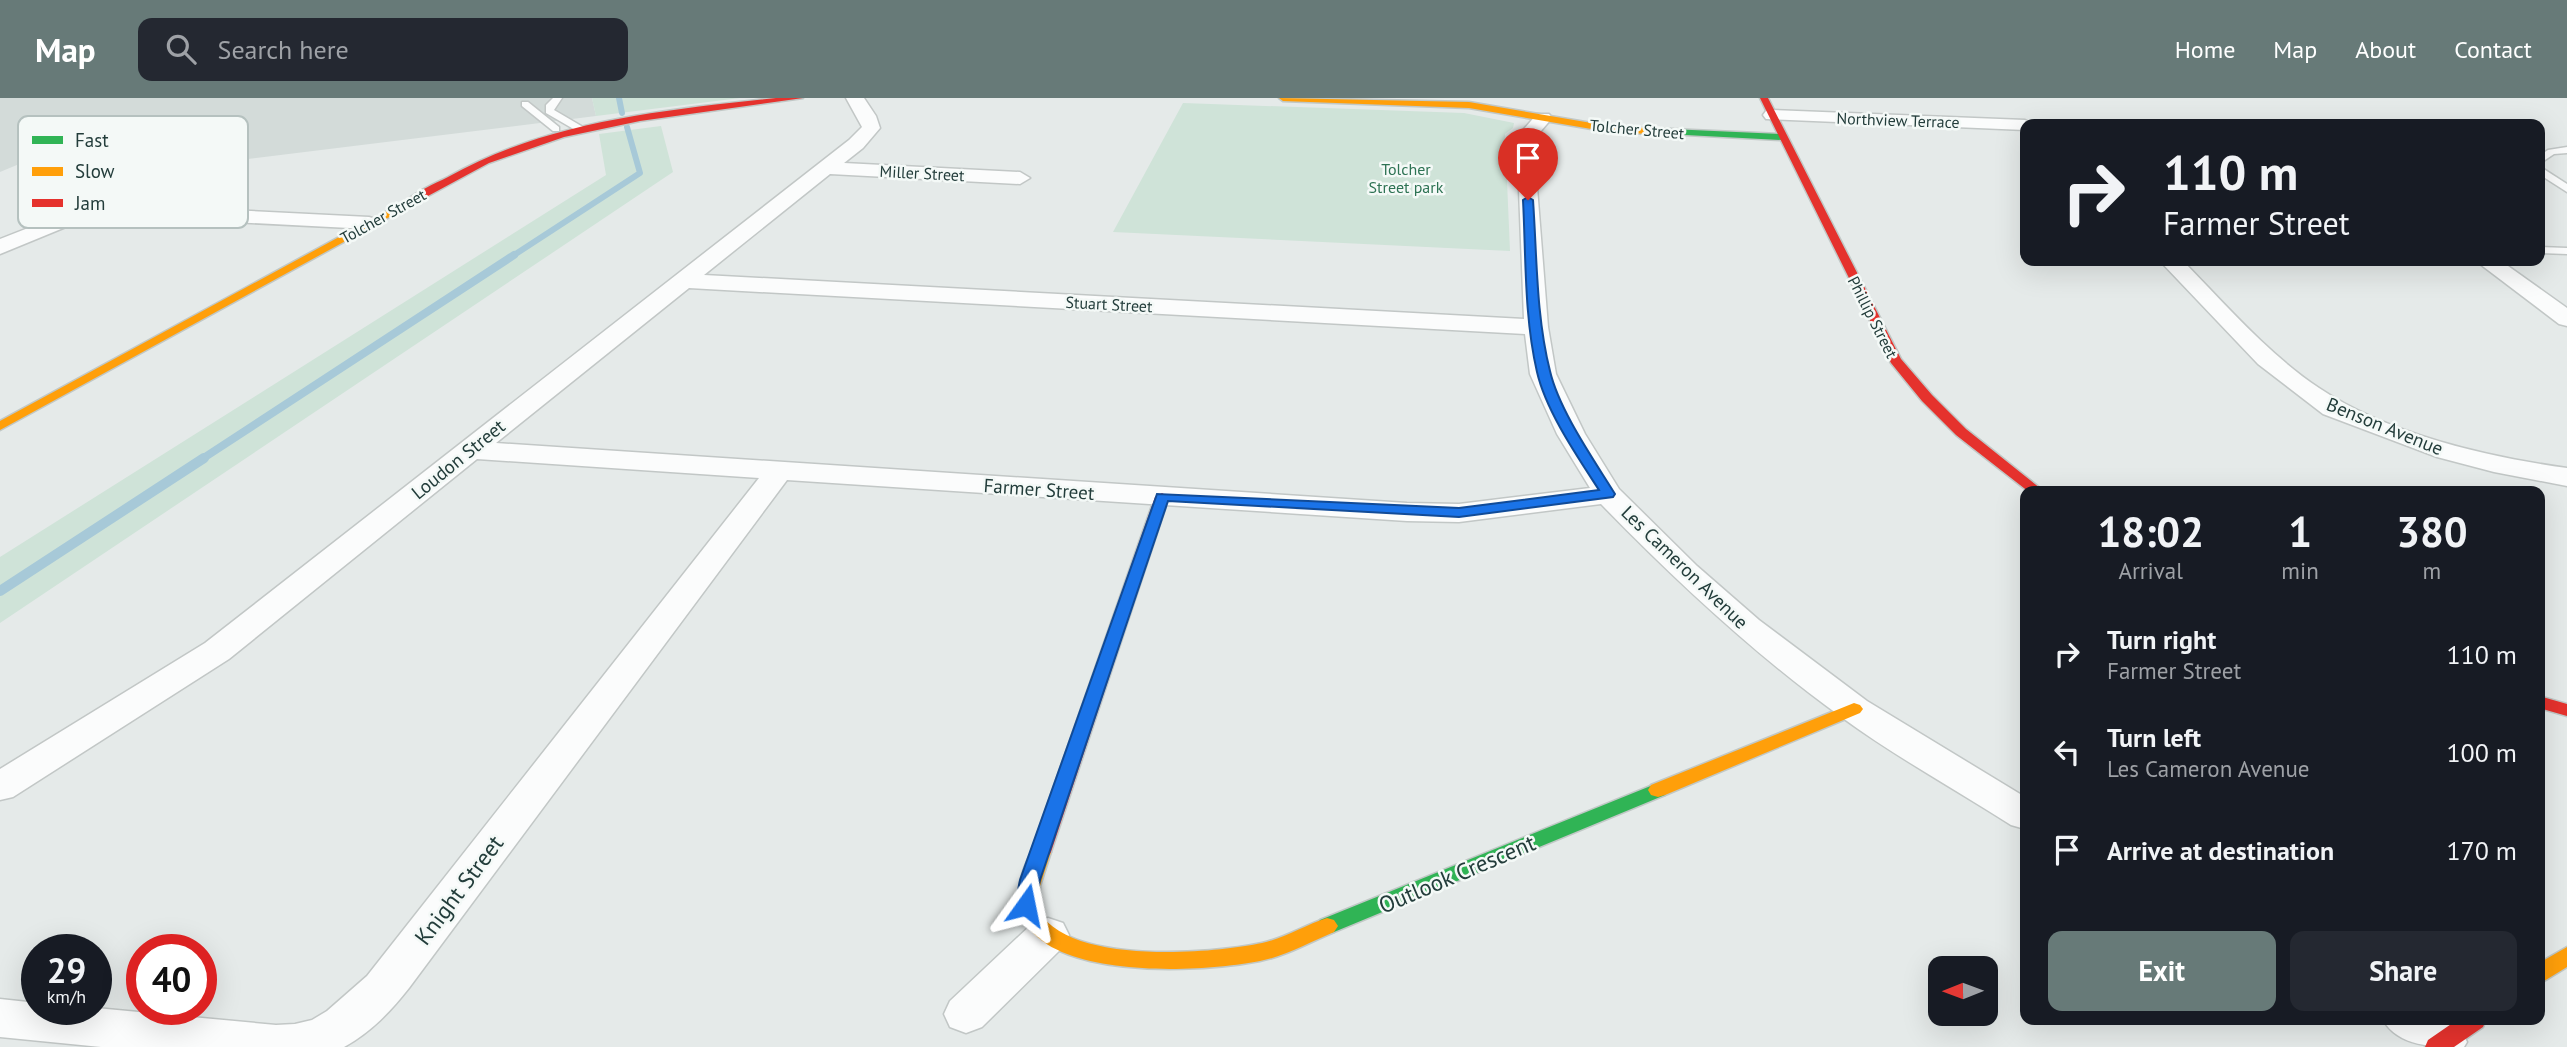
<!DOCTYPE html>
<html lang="en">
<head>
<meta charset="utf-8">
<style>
  body { margin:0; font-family:"PT Sans",sans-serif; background:#242831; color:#f1f3f6; height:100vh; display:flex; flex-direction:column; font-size:26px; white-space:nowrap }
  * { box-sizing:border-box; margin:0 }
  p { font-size:23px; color:#9ea1a6 }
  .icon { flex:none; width:38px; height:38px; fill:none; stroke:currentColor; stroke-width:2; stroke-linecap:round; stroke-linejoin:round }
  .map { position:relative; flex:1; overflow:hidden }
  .drawer { position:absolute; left:2020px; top:388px; width:525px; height:539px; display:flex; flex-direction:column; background:#171b24; border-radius:14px; box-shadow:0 7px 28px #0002 }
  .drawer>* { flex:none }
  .guide { position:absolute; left:2020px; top:21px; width:525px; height:147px; border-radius:14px; box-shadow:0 7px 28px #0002; background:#171b24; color:#f1f3f6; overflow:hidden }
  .needle { width:46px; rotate:269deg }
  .tools { position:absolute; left:1928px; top:858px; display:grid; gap:14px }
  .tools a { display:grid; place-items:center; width:70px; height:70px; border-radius:14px; background:#171b24; box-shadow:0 7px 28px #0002; font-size:35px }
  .speed { position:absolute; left:21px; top:836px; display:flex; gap:14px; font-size:35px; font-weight:700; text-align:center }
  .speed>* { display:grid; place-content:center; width:91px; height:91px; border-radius:50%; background:#171b24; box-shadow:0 7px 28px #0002; line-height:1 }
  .speed small { font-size:18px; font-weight:400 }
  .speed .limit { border:10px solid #d22; background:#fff; color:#111 }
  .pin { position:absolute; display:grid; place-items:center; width:60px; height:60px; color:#fff; margin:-72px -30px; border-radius:50% 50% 50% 0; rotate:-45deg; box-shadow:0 0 7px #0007 }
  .pin .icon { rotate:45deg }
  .me { position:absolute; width:77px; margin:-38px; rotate:12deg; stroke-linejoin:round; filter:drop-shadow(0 0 5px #0008) }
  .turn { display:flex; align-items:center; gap:24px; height:147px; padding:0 28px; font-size:32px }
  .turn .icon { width:91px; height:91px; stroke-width:2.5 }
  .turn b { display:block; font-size:49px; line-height:60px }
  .eta { display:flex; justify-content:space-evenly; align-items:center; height:119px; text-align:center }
  .eta b { font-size:42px; font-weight:800; line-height:49px }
  .button { display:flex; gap:14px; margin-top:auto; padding:14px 28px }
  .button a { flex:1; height:80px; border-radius:14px; background:#677a78; color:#fff; font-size:28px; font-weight:800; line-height:80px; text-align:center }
  .button a+a { background:#242831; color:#f1f3f6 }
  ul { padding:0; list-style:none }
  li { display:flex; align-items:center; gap:21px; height:98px; padding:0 28px }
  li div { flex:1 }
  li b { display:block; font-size:26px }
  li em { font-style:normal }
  header { display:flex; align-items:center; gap:42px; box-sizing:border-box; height:98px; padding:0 35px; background:#677a78; color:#fff }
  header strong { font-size:33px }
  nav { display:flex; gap:38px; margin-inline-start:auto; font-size:24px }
  .search { width:490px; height:63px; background:#242831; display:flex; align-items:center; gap:18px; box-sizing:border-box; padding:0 24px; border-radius:14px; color:#9ea1a6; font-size:26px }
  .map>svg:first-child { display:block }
</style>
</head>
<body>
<header>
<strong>Map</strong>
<div class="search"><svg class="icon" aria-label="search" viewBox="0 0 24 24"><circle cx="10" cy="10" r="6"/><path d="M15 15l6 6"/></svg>Search here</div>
<nav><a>Home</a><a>Map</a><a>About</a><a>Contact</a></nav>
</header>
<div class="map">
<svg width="2567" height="949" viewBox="0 0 2567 949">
  <rect width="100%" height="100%" fill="#e5eae9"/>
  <path fill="#d3dbd9" d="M0,0H592L596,18L160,72L24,64L0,74Z"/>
  <path fill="#cfe3d8" d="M592,0H740L596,18Z
    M1183,5L1464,15L1514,25L1513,30L1505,36L1510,153L1113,134Z
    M661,28L673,74L0,525V459L606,77L599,36Z"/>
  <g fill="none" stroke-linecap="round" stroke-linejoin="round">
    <path stroke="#a7c9d8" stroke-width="6" d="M619,0L622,15
      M511,159L640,75L627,29"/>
    <path stroke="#a7c9d8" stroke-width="8" d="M202,361L514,157"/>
    <path stroke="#a7c9d8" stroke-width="10" d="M0,493L204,360"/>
    <defs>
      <path id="lane" d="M553,0H562L554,12L583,29V33H577L546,15V7Z
        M522,4H528L559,29V33H553L522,8Z
        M2567,49V55L2554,56L2539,66V58L2548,52Z
        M2539,68L2567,86V94L2539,76Z
        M2539,149L2567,150V156L2539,155Z"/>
      <path id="street" d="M846,0H864L876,18L880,30L863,50L844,65L1020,74L1030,80L1020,86L830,76L704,177L1524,221L1517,39L1537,16H1549L1552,20L1535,40L1534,51L1548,229L1556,276L1585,336L1619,391L1697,468L1759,522L1867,603L2025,699V731L2011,727C1955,691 1894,658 1840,618C1753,555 1676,483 1601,406L1459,424L1407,423L787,382L409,890C390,914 371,934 344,949H101L0,939V901L37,905V912L96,910L276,927L295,926L312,922L327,913L367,878L759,380L477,361L229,561L13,699L0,702V671L205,545L849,42L862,29ZM689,190L1525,236L1530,276L1557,336L1590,390L1459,406L1407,405L496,345Z
        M1772,12L2025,22L2033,26H2025V32L1766,21L1763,17L1766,13Z
        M92,105L369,119L376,121L379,125L376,129L369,131L95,117L0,156V141Z
        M2160,163H2183C2226,207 2268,256 2319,290C2387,336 2488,359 2567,370V388L2494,374L2437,359L2323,316L2258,266Z
        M2476,163H2501L2567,210V228L2559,226Z
        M1048,820L1063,825L1069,837L1063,849L982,929L966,935L950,929L944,916L950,903L1033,825Z
        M2383,922H2446L2460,930L2467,944L2464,949C2433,949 2399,949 2383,922Z"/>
      <path id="fast" d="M1670,31L1782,36L1787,39L1782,42L1667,36L1665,34Z
        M1658,685L1665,687L1668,692L1665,697L1334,834L1327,836L1320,834L1316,828L1320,822Z"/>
      <path id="slow" d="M1279,0L1469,4L1609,28L1670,31L1675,34L1670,37L1609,34L1469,10L1283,3Z
        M411,100L416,103L415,105L0,332V323Z
        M1854,605L1860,607L1863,611L1860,615L1665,697L1658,699L1651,697L1648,692L1651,687Z
        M1041,747L1048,749L1051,754L1040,788L1039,813C1069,867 1210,856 1262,845C1285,840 1305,827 1327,820L1334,822L1338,828L1334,834C1310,844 1286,858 1260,863C1184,878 958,886 1034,749Z
        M2567,849V869L2539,886V865Z"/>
      <path id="jam" d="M776,0H803L640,23L564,39L489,65L415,105L406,103C417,93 434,86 448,79C547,23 665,12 776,0Z
        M1760,0H1768L1901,261L1932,297L1966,331L2045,394H2029L1956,337L1922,303L1891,265Z
        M1162,395L1169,399L1051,754L1048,759L1041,761L1034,759L1031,754L1155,399Z
        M2539,598L2567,606V618L2539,610Z
        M2457,922H2486L2483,929L2454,949H2425L2428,942Z"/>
    </defs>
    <use href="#lane" stroke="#c2c7c6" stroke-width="3"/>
    <use href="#street" stroke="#c2c7c6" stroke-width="3"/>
    <use href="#fast" stroke="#c1c8c6" stroke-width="3"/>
    <use href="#slow" stroke="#c1c8c6" stroke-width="3"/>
    <use href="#jam" stroke="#c1c8c6" stroke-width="3"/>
    <use href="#lane" fill="#fbfcfc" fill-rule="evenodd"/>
    <use href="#street" fill="#fbfcfc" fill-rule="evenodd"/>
    <use href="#fast" fill="#30b455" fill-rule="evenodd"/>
    <use href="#slow" fill="#ff9f0a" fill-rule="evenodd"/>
    <use href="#jam" fill="#e5322d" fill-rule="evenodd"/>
  </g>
  <path fill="#1a73e8" stroke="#114b97" stroke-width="2" d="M1528,99L1533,102C1537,158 1536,218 1550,273C1559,312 1594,362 1615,396L1613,399L1459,419L1168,403L1040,782L1033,813L1026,815L1018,813L1015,807L1020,782L1157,396L1459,410L1599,392C1577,358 1546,313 1537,274C1524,218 1526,158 1523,102Z"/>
  <g text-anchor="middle" stroke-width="5" stroke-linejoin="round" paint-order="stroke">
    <g font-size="16" fill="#233d3b" stroke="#f4f9f7">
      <text transform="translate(1898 22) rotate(2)" y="6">Northview Terrace</text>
      <text transform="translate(1637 31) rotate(5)" y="6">Tolcher Street</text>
      <text transform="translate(922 75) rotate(3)" y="6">Miller Street</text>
      <text transform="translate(383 118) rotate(-29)" y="6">Tolcher Street</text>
      <text transform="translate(1109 206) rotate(3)" y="6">Stuart Street</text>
      <text transform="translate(1873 219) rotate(63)" y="6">Phillip Street</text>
    </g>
    <g font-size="16" fill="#2e7354" stroke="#f4f9f7">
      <text x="1406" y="77">Tolcher<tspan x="1406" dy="18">Street park</tspan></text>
    </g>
    <g font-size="19" fill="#233d3b" stroke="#f4f9f7">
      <text transform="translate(2385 328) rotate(22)" y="7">Benson Avenue</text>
      <text transform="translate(458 361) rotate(-39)" y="7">Loudon Street</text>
      <text transform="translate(1039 391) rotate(4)" y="7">Farmer Street</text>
      <text transform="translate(1685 469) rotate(44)" y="7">Les Cameron Avenue</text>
    </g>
    <g font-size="23" fill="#233d3b" stroke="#f4f9f7">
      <text transform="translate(1457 776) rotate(-23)" y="8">Outlook Crescent</text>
      <text transform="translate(459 792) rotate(-53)" y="8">Knight Street</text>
    </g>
  </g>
  <rect x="18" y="18" width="230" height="112" rx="10" fill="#f4f9f7" stroke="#b5c1bf" stroke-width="2"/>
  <rect x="32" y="38" width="31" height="8" fill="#30b455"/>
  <rect x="32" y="69" width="31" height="9" fill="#ff9f0a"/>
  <rect x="32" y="101" width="31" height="8" fill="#e5322d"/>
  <g font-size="19" fill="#233d3b">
    <text x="75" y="49">Fast</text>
    <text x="75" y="80">Slow</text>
    <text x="75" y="112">Jam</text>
  </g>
</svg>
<div class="tools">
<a><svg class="needle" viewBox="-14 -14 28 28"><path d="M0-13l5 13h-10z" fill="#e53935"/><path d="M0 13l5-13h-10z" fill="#9ea1a6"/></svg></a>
</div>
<div class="speed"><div>29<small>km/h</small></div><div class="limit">40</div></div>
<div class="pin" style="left:1528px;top:102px;background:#d93025"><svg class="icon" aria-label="arrive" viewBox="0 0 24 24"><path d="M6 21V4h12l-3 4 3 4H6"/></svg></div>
<svg class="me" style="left:1026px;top:807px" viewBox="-20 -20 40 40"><path d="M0-17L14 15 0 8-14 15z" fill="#1a73e8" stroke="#fff" stroke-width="4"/></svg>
<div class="guide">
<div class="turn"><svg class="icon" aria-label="right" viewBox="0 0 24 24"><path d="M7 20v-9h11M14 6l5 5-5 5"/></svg><div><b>110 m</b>Farmer Street</div></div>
</div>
<section class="drawer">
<div class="eta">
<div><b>18:02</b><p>Arrival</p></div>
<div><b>1</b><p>min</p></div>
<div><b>380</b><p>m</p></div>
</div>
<ul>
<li><svg class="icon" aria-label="right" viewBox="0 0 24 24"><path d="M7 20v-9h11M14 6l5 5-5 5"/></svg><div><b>Turn right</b><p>Farmer Street</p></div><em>110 m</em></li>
<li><svg class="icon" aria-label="left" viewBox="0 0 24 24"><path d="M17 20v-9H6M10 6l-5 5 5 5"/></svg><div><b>Turn left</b><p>Les Cameron Avenue</p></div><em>100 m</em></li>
<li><svg class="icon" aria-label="arrive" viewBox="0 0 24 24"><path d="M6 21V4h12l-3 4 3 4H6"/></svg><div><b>Arrive at destination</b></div><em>170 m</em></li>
</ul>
<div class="button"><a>Exit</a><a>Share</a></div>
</section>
</div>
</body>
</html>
